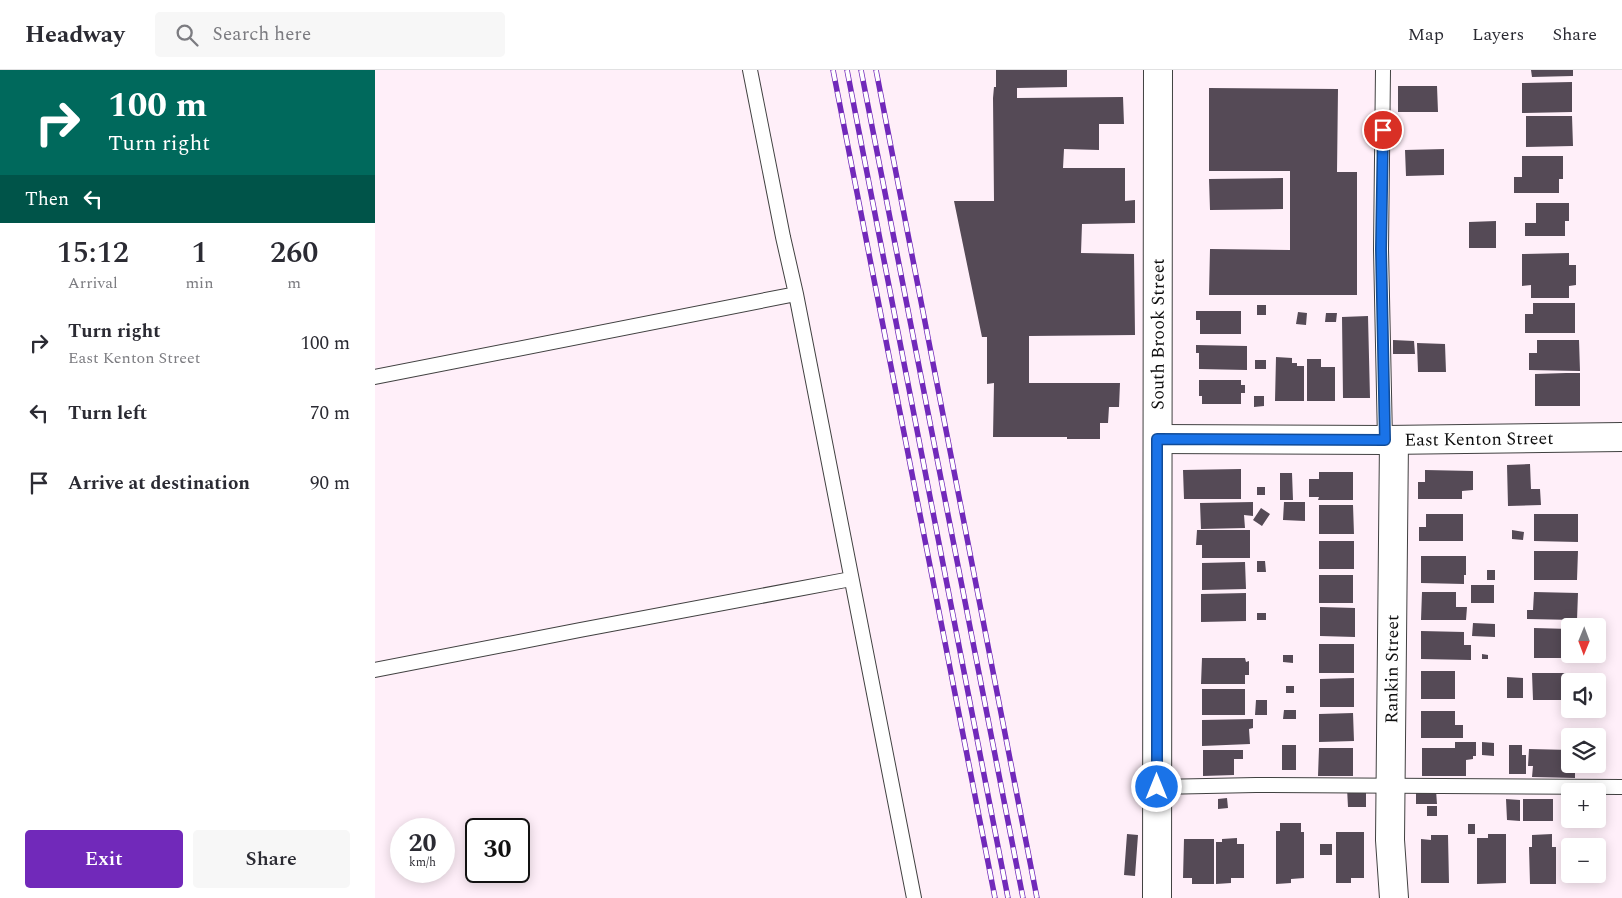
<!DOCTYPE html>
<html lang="en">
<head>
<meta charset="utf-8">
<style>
  body { margin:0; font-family:Spectral,serif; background:#f7f7f7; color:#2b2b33; height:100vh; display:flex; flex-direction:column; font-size:19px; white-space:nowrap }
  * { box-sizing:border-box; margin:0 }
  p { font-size:16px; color:#7c7c81 }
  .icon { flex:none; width:28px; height:28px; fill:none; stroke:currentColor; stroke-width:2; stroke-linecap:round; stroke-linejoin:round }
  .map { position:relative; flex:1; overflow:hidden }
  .drawer { display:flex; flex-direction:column; background:#fff; width:375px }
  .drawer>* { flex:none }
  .top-card { background:#00695c; color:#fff; overflow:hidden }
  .needle { width:32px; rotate:181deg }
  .controls { position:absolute; left:1186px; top:548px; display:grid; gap:10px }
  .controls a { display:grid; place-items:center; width:45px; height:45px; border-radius:5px; background:#fff; box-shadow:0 2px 12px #0003; font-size:25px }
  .speed { position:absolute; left:15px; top:748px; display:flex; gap:10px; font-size:25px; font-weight:700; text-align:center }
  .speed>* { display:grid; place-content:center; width:65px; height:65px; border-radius:50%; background:#fff; box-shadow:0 2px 12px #0003; line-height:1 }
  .speed small { font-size:12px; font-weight:400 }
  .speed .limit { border:2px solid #111; border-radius:8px; background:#fff; color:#111 }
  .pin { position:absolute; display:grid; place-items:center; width:42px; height:42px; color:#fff; margin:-21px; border:2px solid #fff; border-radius:50%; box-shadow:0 1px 5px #0007 }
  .me { position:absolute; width:55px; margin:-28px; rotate:0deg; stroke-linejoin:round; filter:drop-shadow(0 0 4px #0008) }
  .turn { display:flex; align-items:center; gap:18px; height:105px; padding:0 25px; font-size:22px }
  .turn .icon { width:65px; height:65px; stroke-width:2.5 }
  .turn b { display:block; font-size:35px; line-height:42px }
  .then { display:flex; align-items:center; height:48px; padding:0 25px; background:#0003; gap:10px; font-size:19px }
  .eta { display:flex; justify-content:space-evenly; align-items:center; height:85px; text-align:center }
  .eta b { font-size:30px; font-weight:600; line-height:35px }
  .button { display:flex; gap:10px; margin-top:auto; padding:10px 25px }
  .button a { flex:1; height:58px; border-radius:5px; background:#7129ba; color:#fff; font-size:20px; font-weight:600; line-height:58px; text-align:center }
  .button a+a { background:#f7f7f7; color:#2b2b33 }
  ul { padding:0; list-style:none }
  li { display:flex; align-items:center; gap:15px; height:70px; padding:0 25px }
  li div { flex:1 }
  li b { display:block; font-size:19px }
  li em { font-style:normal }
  header { display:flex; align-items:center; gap:30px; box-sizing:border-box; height:70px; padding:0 25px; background:#fff; border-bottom:1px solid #e1e1e2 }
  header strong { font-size:24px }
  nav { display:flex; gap:28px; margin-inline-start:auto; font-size:18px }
  .search { width:350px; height:45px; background:#f7f7f7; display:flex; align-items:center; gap:12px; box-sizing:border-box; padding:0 18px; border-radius:5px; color:#7c7c81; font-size:19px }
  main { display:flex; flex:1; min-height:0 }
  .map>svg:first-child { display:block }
</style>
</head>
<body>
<header>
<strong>Headway</strong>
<div class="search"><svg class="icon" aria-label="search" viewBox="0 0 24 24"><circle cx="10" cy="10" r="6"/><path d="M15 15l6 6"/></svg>Search here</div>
<nav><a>Map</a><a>Layers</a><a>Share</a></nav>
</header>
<main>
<section class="drawer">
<div class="top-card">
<div class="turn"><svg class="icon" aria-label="right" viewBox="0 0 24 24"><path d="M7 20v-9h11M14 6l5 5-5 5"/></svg><div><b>100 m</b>Turn right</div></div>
<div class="then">Then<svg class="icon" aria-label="left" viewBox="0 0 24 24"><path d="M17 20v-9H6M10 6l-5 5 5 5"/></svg></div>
</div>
<div class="eta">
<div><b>15:12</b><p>Arrival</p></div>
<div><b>1</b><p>min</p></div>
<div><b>260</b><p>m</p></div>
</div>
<ul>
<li><svg class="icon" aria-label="right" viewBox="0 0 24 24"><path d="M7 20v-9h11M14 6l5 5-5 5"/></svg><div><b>Turn right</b><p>East Kenton Street</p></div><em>100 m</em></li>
<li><svg class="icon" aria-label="left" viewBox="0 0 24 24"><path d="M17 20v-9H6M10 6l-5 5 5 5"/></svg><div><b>Turn left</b></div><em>70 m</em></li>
<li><svg class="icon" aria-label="arrive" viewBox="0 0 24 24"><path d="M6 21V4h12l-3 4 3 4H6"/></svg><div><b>Arrive at destination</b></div><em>90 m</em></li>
</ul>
<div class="button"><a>Exit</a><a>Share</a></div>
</section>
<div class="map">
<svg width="1247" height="828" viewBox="0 0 1247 828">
  <rect width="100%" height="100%" fill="#ffeff9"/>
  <path fill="#554a56" d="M621,0H692V17L642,18V28L748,27L749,54H724V80L689,79L688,98H750V131L760,130V153L707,154L706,183L759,184L760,265L654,266V313H745L744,337H734L733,353H725V369H692V367H618L619,313L612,314V267H607L579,131H619L618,28L619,17H621Z
    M1156,0H1198V6L1157,7Z
    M1197,12V42L1147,43V13Z
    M1023,16H1062L1063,42H1023Z
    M834,18L963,19L962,102H982V225H834L835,179L915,180V101H834Z
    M1151,46H1197L1198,76L1151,77Z
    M1069,79V105L1031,106L1030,80Z
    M1147,86H1188V109H1184V123H1139V107H1147Z
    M908,108V139L835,140L834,109Z
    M1161,133H1194V151H1190V166H1150V153H1161Z
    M1121,151V178H1094V152Z
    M1194,183V195H1201V215L1194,216V228H1156V215L1147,216V184Z
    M1158,233H1200V263H1150V244H1158Z
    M882,235H891V245H882Z
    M821,241H866V264H825V250H821Z
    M923,242L932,243L931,255L921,254Z
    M951,243H962L961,252H950Z
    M993,246L995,328H968L967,247Z
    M1018,270L1039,271L1040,284H1018Z
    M1162,270H1204L1205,301L1154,300V283H1162Z
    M1042,273L1070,274L1071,302H1043Z
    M821,275L872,276V300L824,299V283H821Z
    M901,287L917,288V293H922V296H929V331H900Z
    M932,289H946V297H960V331H932Z
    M880,290H891V299H880Z
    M1191,303H1205V336H1160V304Z
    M824,310H866V315H870V323H866V334H827V326H824Z
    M879,326H889V336L879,337Z
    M1155,394L1156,419H1165L1166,435L1133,436L1132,395Z
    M866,399V429H809L808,400Z
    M1050,400L1098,401V420L1087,421V429H1043V412H1050Z
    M944,402H978V430H943L944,427H934V409H944Z
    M905,403H917L918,430H905Z
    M882,417H890V425H882Z
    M878,432V446L869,445L870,458L826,459L825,433Z
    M909,432H930V451L908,450Z
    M944,435H978L979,464H944Z
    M886,438L895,444L887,456L878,450Z
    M1051,444H1088V471H1044V457H1051Z
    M1159,444H1203V472L1159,471Z
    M822,460H875V488H827V475H821Z
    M1137,460L1149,462L1148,470L1137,469Z
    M944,471H979V499H944Z
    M1159,481H1203L1202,510H1159Z
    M1046,486H1091V505H1089V514L1046,513Z
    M882,491H890L891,502H882Z
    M870,492L871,519L827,520V493Z
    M1112,500H1120V510H1112Z
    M944,505H978V533H944Z
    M1096,515H1119V533H1096Z
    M1047,522H1081V537H1092L1091,550H1046Z
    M1159,522L1203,523L1202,550L1152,549V540H1158Z
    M871,523V551L826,552V524Z
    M945,537L980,538V567L945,566Z
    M882,543H891V550H882Z
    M1098,553L1120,554V567L1097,566Z
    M1159,558L1195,559V584H1208V588H1159Z
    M1046,561L1089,562V575H1096V590L1046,589Z
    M944,574H979V603H944Z
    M1107,584L1113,585V589H1107Z
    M908,585H918V593L908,592Z
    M827,588H870L871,592L874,591V605H870V614H826Z
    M1046,601H1080V629H1046Z
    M1157,603H1200V611H1195V630H1158Z
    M1132,607L1148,608V628H1132Z
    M979,608V637H945V609Z
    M911,616H919V623H911Z
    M827,619H870V645H827Z
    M881,630H892V645H880Z
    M909,640H921V649H908Z
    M1046,641H1080V655H1088V668H1046Z
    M978,643L979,671L944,672V644Z
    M878,649V658L874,659L875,674L827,676V650Z
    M1080,672H1101V686H1098V689L1091,690V706H1047V678H1080Z
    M1107,672L1119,673V686L1107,685Z
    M907,675H921V700H907Z
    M1134,675H1147V685H1151V704H1134Z
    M944,678H978V706H943Z
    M1154,679L1195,680V694H1200V708L1157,707L1158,696H1153Z
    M828,680H868V689H859V705L828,706Z
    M972,718H991V737H973Z
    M1041,720H1061L1062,734H1041Z
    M852,728L853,738L843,739V729Z
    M1131,729L1145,730V751L1132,750Z
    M1148,729H1178V751H1148Z
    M1052,736H1062V746H1052Z
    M905,753H926V762H929V808L916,809V813L901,814V761H905Z
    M1093,754H1100V764H1093Z
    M961,762H989V808H976V813H961Z
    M752,764L763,765L760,806L749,805Z
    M1113,764H1131V813L1102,814V768H1113Z
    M1177,764V777H1181V814H1155L1154,777H1157V765Z
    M1056,765H1073L1074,813H1046V769L1056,770Z
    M862,768V774H869V808H856V813L841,814V772H847V769Z
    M809,769H839V814H817V808H808Z
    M945,774H957V785H945Z"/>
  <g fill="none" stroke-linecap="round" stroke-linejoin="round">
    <defs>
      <path id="service" d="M375,0L408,167L421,224L539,828
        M1008,0L1006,179L1010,370
        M0,307L421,224
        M0,600L205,560L476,509
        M782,717L881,715L1247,717"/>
      <g id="minor">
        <path id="s1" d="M783,369L1010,370L1247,367"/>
        <path id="s2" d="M782,828L783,0"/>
        <path id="s3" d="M1019,828L1015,770L1019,370"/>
      </g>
    </defs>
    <use href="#service" stroke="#414141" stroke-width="16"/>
    <use href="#minor" stroke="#414141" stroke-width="30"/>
    <use href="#service" stroke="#fff" stroke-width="14"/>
    <use href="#minor" stroke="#fff" stroke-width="28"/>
    <defs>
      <path id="rail" d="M458,0L620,828
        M472,0L633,828
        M486,0L648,828
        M501,0L662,828"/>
    </defs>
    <use href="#rail" stroke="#7129ba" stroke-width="5.5"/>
    <use href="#rail" stroke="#fff" stroke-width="4" stroke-dasharray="11" stroke-linecap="butt"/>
  </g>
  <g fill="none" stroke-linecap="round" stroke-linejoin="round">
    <defs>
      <path id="route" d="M782,717V369L1010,370L1006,179L1008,60"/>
    </defs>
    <use href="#route" stroke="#114b97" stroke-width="12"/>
    <use href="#route" stroke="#1a73e8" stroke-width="9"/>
  </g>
  <g text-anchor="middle" stroke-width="5" stroke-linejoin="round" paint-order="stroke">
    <g font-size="18" fill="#0e0e0e" stroke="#fff">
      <text dy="6" stroke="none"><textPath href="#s2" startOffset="564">South Brook Street</textPath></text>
      <text dy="6" stroke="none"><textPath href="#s1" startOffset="321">East Kenton Street</textPath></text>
      <text dy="6" stroke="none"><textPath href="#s3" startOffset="229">Rankin Street</textPath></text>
    </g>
  </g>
</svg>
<div class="controls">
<a><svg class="needle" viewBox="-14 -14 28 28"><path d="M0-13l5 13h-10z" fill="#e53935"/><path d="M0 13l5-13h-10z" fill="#7c7c81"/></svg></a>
<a><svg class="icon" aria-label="sound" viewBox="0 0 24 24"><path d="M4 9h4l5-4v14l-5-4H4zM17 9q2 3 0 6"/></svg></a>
<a><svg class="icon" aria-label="layers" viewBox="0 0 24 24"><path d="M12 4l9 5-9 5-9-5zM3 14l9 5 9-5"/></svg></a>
<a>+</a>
<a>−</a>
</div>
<div class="speed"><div>20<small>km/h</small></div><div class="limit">30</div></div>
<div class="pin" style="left:1008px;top:60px;background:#d93025"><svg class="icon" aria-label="arrive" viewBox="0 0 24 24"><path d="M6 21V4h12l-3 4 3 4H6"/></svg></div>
<svg class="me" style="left:782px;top:717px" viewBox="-20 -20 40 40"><circle r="17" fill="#1a73e8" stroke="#fff" stroke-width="3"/><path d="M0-11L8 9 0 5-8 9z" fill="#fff"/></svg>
</div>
</main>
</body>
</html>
